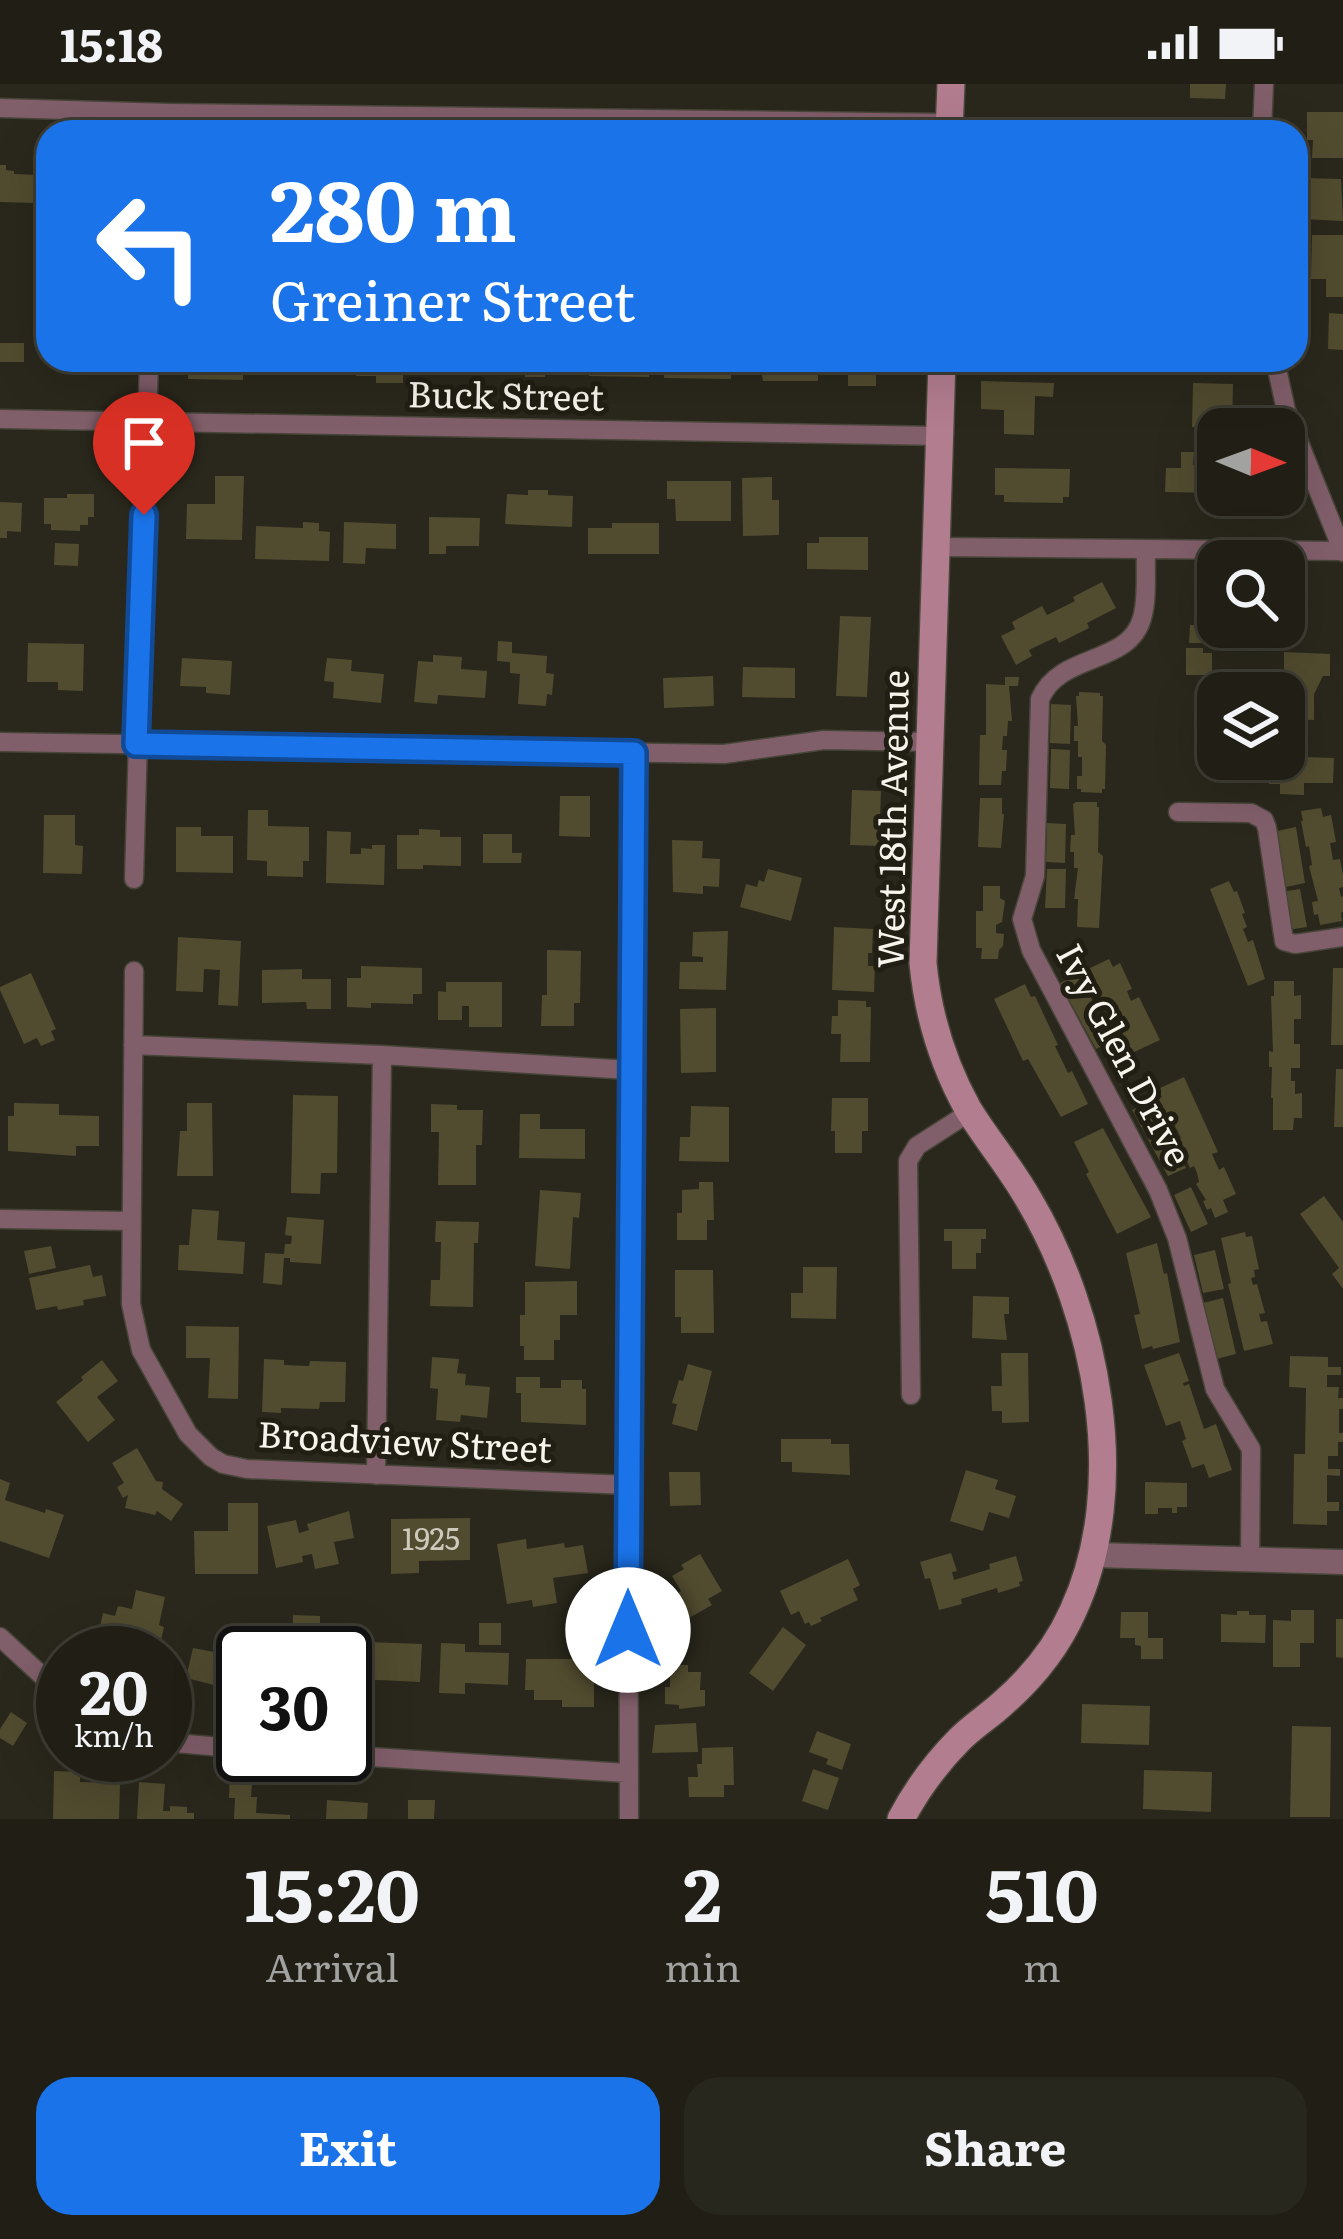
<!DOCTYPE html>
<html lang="en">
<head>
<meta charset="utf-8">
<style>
  body { margin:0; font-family:Literata,serif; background:#28271e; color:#f1f3f6; height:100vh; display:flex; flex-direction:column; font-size:45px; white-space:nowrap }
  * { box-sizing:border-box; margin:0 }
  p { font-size:39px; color:#a2a2a0 }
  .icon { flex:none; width:66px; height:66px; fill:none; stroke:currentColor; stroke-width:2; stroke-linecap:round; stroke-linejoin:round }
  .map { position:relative; height:1735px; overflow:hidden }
  .sheet { display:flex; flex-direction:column; background:#201e15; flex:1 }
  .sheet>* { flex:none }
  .hud { position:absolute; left:36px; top:36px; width:1272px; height:252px; border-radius:36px; box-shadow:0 12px 48px #0002,0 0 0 3px #3d3c34; background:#1a73e8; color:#fff; overflow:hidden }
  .needle { width:78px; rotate:91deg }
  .fabs { position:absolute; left:1197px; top:324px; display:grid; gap:24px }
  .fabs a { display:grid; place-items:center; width:108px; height:108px; border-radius:24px; background:#201e15; box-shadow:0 12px 48px #0002,0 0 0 3px #3d3c34; font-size:60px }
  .speed { position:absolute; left:36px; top:1542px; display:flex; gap:24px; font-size:60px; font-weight:700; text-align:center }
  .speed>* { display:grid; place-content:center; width:156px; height:156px; border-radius:50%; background:#201e15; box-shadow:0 12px 48px #0002,0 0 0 3px #3d3c34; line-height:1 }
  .speed small { font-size:30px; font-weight:400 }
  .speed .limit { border:6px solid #111; border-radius:18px; background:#fff; color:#111 }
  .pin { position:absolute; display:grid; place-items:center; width:102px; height:102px; color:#fff; margin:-123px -51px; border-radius:50% 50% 50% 0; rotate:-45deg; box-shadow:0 0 12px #0007 }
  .pin .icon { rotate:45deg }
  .me { position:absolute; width:132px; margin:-66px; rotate:0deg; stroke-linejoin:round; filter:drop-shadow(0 0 9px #0008) }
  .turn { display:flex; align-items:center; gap:42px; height:252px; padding:0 36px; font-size:54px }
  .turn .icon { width:156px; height:156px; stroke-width:2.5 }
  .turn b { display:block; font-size:84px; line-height:102px }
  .eta { display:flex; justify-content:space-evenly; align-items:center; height:204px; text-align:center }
  .eta b { font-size:72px; font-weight:700; line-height:84px }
  .cta { display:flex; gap:24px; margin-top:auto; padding:24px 36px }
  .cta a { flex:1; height:138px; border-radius:36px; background:#1a73e8; color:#fff; font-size:48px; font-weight:700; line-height:138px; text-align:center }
  .cta a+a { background:#28271e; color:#f1f3f6 }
  .status { display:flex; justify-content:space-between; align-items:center; height:84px; padding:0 60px; background:#201e15; direction:ltr }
  .status svg { height:33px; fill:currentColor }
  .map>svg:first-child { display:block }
</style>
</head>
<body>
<div class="status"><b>15:18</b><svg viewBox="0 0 49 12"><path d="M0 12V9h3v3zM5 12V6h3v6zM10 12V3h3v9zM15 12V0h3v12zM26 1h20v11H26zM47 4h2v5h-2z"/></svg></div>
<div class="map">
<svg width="1343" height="1735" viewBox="0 0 1343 1735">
  <rect width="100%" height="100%" fill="#2a281c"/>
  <path fill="#514b2f" d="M1190,0H1226L1225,15L1190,14Z
    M1307,28H1343V74H1312L1313,56H1307Z
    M0,81H6V86L14,87V90L38,91L37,119L0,118Z
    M1302,94L1341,95L1343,137L1302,135V123H1297V104H1302Z
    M1312,151H1343V213H1326V195H1311Z
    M1329,229L1343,230V266L1328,265Z
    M43,231H48V277H42Z
    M0,259H24V278H0Z
    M189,276H243V296L188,295Z
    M266,276H293V287L265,286Z
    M357,276H403V299H376V292H356Z
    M426,276H452V291H426Z
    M506,276H565V289H545V293H525V288H506Z
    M589,276H649V293L589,292Z
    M665,276H731V295L664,294Z
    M741,276H818V297H763L762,291H741Z
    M848,276H883V284H876V302H848Z
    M981,297L1054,299L1053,313L1035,312L1034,351L1004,350V326L981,325Z
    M1193,299L1233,300L1232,345H1218V358H1200V343H1192Z
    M1210,366H1218V409L1165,408L1166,384H1181V368H1194L1193,381H1210Z
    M995,384L1070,385L1069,413H1063V419L1004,418V411H995Z
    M215,392H244L242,456L186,455L187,420H215Z
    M772,393V416H779V451L743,452L742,394Z
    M667,397H731V437H676L675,415H667Z
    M528,406H548V411L573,412L572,443L505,440L507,410L528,411Z
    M67,410H94V433H88V441H80V447L51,446V440H44V414H67Z
    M0,418L22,419L21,448L7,447V454H0Z
    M429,433L480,434L479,462H446V470H429Z
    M303,438L319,439V447L330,448L329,477L255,475L256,442L303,444Z
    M344,438L396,440V465L366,464L365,480L343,479Z
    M612,439H659V470H588V444H612Z
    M819,453H868V486L807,485V459H819Z
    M55,459L79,460L78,482L54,481Z
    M1102,498L1116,524L1087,539L1089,544L1059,559L1056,553L1029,566L1032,572L1016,581L1001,552L1015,545L1012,538L1042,522L1047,531L1075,517L1073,513Z
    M1284,504H1291L1290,549L1274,548V543H1284Z
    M840,532L871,533L867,613L836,612Z
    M1190,541L1216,542L1215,559H1189Z
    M498,557L512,558V569L547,572L546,589L554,590L552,611L547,610L546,622L518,620L520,590L510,589V578L497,577Z
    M28,559L84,560L83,607L58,606V598H27Z
    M1186,564H1203V569H1212V591H1186Z
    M1284,568L1330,570V592H1323L1314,610V636L1284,635Z
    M433,571L462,573L461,585L487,587L485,614L438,611L437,620L414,618L418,577L433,578Z
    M182,574L232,577L230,611L206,609V603L180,602Z
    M327,574L352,576L351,587L384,590L381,619L333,614L334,598L324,597Z
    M743,583L795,584V614L742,613Z
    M713,592L714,622L664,624L663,594Z
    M1005,593H1019L1018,602H1009L1012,637H1008L1007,652H1003L1002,666H1007L1006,687H1002L1001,701H979L980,651H986V600L1005,601Z
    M1079,608L1100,609V612H1103L1102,657L1106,661L1105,705H1102V709L1081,708V705H1077V692H1082V673H1078V657H1074V642H1078L1076,612H1079Z
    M1051,620L1071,621L1070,660L1050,659Z
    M1284,658H1304L1303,673L1334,674L1333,699H1304V711L1280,710V700H1269V675H1284Z
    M1051,665L1070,666L1069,705L1050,704Z
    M852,706L881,707L879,762L850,761Z
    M560,712H590V753L559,752Z
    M980,714H1002V730H1004L1001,764L978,763Z
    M1076,718H1097V723H1099L1098,768L1103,772L1099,844L1077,843L1078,815H1074L1078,784H1074V768H1070L1071,751H1075L1073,720Z
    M1321,724L1323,733L1331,731L1336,758L1330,759L1333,776L1340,775L1343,791V803L1339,804L1341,813L1343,812V828L1341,829L1342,837L1320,841L1318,830L1314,831L1312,818L1318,817L1309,782L1312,781L1309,762L1306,763L1301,737H1303L1301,727Z
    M248,726H268V742L309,743V777H303V793L267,792V777L247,776Z
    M44,731H75V761L83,762L82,790L43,789Z
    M1047,739L1066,740L1065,779L1046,778Z
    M176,743H201V752H233V789L176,788Z
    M1296,743L1305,799L1286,803L1277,747Z
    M419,745L440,746V753H461V782L423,781V785H397V751H419Z
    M327,747L351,748L350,770H361V764L372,765V761H385L384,801L326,799Z
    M483,750H512V769H522L521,779H483Z
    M672,756L703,757L702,774L720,775L719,803L703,802V810L673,808Z
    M768,785L802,794L791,837L740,823L746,800L757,803L759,796L764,798Z
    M1047,785H1066L1065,824H1045Z
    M1229,797L1234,808L1237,807L1245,829L1242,830L1247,843L1243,845L1248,858L1253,856L1265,895L1248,902L1210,805Z
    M983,802H1000V814L1005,817L1002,838L996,841V849L1004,850L1003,862L999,866L998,875H981L982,864H976V827H983Z
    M1300,805L1307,843L1288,846L1281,808Z
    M834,843L873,845L872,869H868V882H875L874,908L832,906Z
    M728,847L726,906L679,905L680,878H703V873L692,872L693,848Z
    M178,853L241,857L238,922L218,921L220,886L204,885L203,908L176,907Z
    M547,866L581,867L580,919H574V942H541L542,911H547Z
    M1109,875L1113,883L1120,879L1132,905L1127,907L1131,917L1139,913L1160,956L1132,969L1108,920L1104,922L1091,895L1094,893L1090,884Z
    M361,882L422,884V910H413V920L371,919V924L347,923V894H361Z
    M1333,884H1343V961H1331Z
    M302,885V895H331V925H307L306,918L262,919V886Z
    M31,889L56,945L51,947L55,956L41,962L37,954L24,960L0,906V903Z
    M1078,890L1114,956L1096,965L1060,899Z
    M1274,897H1294V912L1301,911V935H1294V960H1300V984H1291V997H1295V1010L1302,1009V1034H1294L1293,1046H1273V1014H1271L1272,983H1269V967L1273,968L1271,912H1274Z
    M446,898H502V943H469V922H462V936H438V907L446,908Z
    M1025,900L1031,913L1035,912L1058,961L1055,962L1068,989L1072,987L1088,1020L1061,1033L1028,975L1023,977L994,915Z
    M838,916L866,917V923H871L870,978H840L841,950H831L832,932H838Z
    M716,924V988L681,989L680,925Z
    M1336,985H1343V1043H1334Z
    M1184,993L1218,1068L1212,1070L1219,1086L1224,1083L1236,1110L1223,1116L1228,1128L1215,1134L1211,1124L1207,1126L1203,1117L1206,1116L1196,1100L1199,1098L1197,1089L1194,1082L1190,1084L1185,1073L1188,1072L1177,1056L1181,1054L1174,1040L1170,1042L1165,1025L1162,1026L1157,1016L1162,1013L1158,1005Z
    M293,1011L338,1012L337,1089H321L320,1110L291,1109Z
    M832,1014H868V1047H862V1069H835V1047H831Z
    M1150,1017L1186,1084L1168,1092L1132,1026Z
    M14,1019L59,1020V1031L99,1032V1062H76V1072L8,1067V1032H14Z
    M187,1019H212L213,1092H177L180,1047H187Z
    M431,1020L457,1021V1026H483L482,1061H476V1101H438L439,1048H431Z
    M691,1022L729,1023V1078L679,1077L680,1053H690Z
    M520,1030H540V1045H585V1075L519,1074Z
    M1103,1044L1151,1133L1117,1150L1086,1090L1089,1088L1074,1058Z
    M699,1098H713L714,1136H707V1156H677V1129H682V1106L699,1105Z
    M1191,1103L1208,1140L1191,1148L1174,1111Z
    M540,1106L581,1109L579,1134L573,1133L570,1185L535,1182Z
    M1324,1112L1343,1138V1205L1332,1190L1339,1184L1300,1130Z
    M192,1125L219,1127L217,1156L245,1158L243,1190L178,1186L179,1161H189Z
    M287,1133L324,1136L321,1180L290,1178V1174H284L282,1201L263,1199L265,1169L284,1170L285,1160H291L292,1152L285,1151Z
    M436,1137L479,1138L478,1159H474L473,1223L430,1222L431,1196H440L441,1158H435Z
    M944,1145H986V1155H981V1169H976V1185H952V1157H944Z
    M1245,1148L1246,1153L1252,1152L1259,1185L1254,1186L1255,1193L1251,1194L1253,1201L1257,1200L1265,1229L1259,1230L1261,1238L1267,1237L1273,1260L1244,1267L1228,1200L1231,1199L1221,1154Z
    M1157,1159L1164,1190L1167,1189L1180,1258L1153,1265L1152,1262L1142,1265L1134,1231L1140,1230L1126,1169Z
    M51,1162L56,1184L29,1190L24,1167Z
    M1215,1166L1224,1205L1203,1209L1194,1171Z
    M90,1181L93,1193L102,1191L106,1212L83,1216L84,1221L58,1226L57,1222L36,1226L29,1194Z
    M803,1183H837L836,1235L791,1234V1209H803Z
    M675,1186H713L714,1249H681V1233H675Z
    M577,1197V1231H560V1256H554V1276H524V1262H520V1231H525V1198Z
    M973,1212L1009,1213V1230H1004L1007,1256L972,1254Z
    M1223,1214L1236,1270L1216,1275L1203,1219Z
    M186,1242L239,1243L238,1315L208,1314L210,1274H186Z
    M1001,1269H1028L1029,1338L1002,1339V1327H992L991,1302H1002Z
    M1179,1269L1189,1297L1183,1299L1184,1302L1189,1300L1204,1345L1216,1340L1232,1386L1209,1394L1204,1380L1192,1384L1182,1357L1186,1355L1180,1337L1166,1342L1144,1281Z
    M1290,1272L1328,1273V1283H1341V1291H1327V1303H1339L1338,1314H1343V1325H1339V1349H1343V1358H1338V1372H1328V1385H1340V1392L1327,1391V1418H1339V1427H1327V1441L1293,1440L1294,1370H1305L1306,1304L1289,1303Z
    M432,1273L459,1275L457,1289L466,1290L465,1301L490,1303L487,1334L461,1331L460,1338L436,1336L438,1305L430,1304Z
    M264,1275L284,1276V1281L309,1282L310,1277L346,1278L345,1318H320L319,1325L281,1324V1329L262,1328Z
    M102,1276L118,1297L97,1313L115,1336L88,1358L56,1318L83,1296L81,1293Z
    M688,1280L712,1287L697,1347L672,1340L677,1320L672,1319L679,1296L683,1297Z
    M516,1293H540V1304H561V1296H582V1305H586V1341L521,1338V1309H516Z
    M781,1355H831V1360H849L850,1391L792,1388V1378H781Z
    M137,1364L156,1397L163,1398L162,1405L183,1420L171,1437L157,1427L155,1431L125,1424L128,1411L123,1414L117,1403L124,1399L112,1379Z
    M966,1386L998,1396L995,1405L1016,1412L1009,1434L989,1428L983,1447L950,1437Z
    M669,1388H700L701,1421L670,1422Z
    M0,1395L10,1399L5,1416L45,1429L46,1425L64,1431L49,1474L0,1457Z
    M1145,1398L1187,1399V1423H1177V1429H1172V1424H1158V1430H1145Z
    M228,1419H258V1490H195L194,1447H228Z
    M349,1427L354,1454L334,1458L339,1480L315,1485L312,1470L302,1472L303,1478L276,1484L267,1442L296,1436L299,1449L309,1446L307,1440Z
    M470,1434V1476L419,1477V1489L391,1490V1435Z
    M526,1455L527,1465L564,1459L565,1464L583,1461L588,1489L553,1494L557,1519L533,1523L532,1516L507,1520L497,1460Z
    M951,1469L957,1487L952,1488L954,1496L990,1485L989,1480L1016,1472L1023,1497L1019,1498L1020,1502L998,1509L997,1504L961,1515L962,1520L939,1526L930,1494L925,1495L920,1478Z
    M700,1470L722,1507L708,1515L712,1521L689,1534L686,1530L675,1537L663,1518L681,1507L672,1492L684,1485L681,1481Z
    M848,1475L860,1501L853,1505L858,1516L820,1534L822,1537L811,1542L809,1538L805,1540L799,1527L791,1531L780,1507Z
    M136,1506L165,1513L159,1541L164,1543L158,1569H133L106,1563L107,1558L97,1555L103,1529L115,1532L118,1522L132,1525Z
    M1291,1526H1314V1559H1300V1583H1273V1536L1291,1537Z
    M1237,1527H1249V1531H1266L1265,1559L1221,1558V1530L1237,1531Z
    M1121,1528H1148V1554H1163V1575H1141V1562L1135,1561V1554H1120Z
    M293,1531L320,1532V1565H334V1569H286V1563H292Z
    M1336,1535H1343V1574L1336,1573Z
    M479,1539H501V1561H479Z
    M783,1543L806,1561L773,1607L749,1589Z
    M225,1552H257V1569H243V1598H240V1602H218L186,1594L193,1564L225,1570Z
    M368,1558L422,1560L420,1598L357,1595L358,1569H368Z
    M441,1559L465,1560V1568L509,1569L508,1601L465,1599V1610L439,1609Z
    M526,1575H582V1580H594V1623H562V1616H534V1606H525Z
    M676,1581H688V1588H701L700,1606H705V1622L679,1625V1621L665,1620V1603H670V1587L676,1588Z
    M1082,1620L1150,1622L1149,1661L1081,1659Z
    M11,1628L27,1639L13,1662L0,1654V1645Z
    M696,1639L698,1668L652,1669L655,1641Z
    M1292,1642L1331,1643L1330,1733H1290Z
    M817,1647L851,1660L842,1686L826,1680L828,1675L809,1668Z
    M733,1663L734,1701H724V1713H689L688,1693H698L697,1680H702V1664Z
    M230,1685L253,1686L251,1713H257L256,1729L290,1731V1735H234L235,1714H229Z
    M813,1685L839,1694L828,1726L802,1717Z
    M1144,1686L1212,1688L1211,1728L1143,1725Z
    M54,1687L80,1688V1698L120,1699L119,1735H53Z
    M139,1698L165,1700L163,1727H170V1722L187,1723V1729H194V1735H137Z
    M327,1716L368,1719L367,1735H326Z
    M408,1716H435L434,1735H408Z"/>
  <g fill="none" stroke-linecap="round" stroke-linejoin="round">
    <defs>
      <path id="minor" d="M0,24L170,29L950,39
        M1262,48L1264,0
        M1275,276L1286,326L1343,468
        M0,335L939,352
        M936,463L1343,467
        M1146,466C1145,488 1148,514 1142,534C1129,582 1060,568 1040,615L1035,792L1022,835L1031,866L1158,1106L1177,1154L1215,1305L1251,1365L1250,1476
        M0,658L724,670L824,656L930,658
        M1178,728L1251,729L1264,736L1267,744L1284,857L1295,860L1343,853
        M134,795L149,276
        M134,887L131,1220L141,1266L188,1350L211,1373L223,1380L247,1385L628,1401
        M133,961L382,971L630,986
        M0,1135L130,1137
        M911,1311L908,1077L917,1062L970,1028
        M376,1391L382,971
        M0,1553L63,1611
        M165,1658L243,1665
        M340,1671L627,1689
        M629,1735L628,1401L634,669"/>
      <path id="tertiary" d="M1095,1471L1343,1478"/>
      <path id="secondary" d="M949,48L951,0
        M901,1735C917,1705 936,1679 960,1655C973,1642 989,1632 1002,1620C1032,1594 1057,1563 1073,1527C1131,1402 1097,1231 1029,1116C1011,1084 987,1056 968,1025C942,978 928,932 923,879L942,276"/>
    </defs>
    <use href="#minor" stroke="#474539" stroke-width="21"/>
    <use href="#tertiary" stroke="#474539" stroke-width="27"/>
    <use href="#secondary" stroke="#474539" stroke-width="30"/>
    <use href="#minor" stroke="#805e6a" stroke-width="18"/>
    <use href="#tertiary" stroke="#805e6a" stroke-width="24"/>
    <use href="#secondary" stroke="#b27d8f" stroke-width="27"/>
  </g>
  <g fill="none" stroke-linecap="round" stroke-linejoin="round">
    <defs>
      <path id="route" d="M144,431L136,660L634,669L628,1546"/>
    </defs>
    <use href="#route" stroke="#114b97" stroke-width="30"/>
    <use href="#route" stroke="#1a73e8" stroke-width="21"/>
  </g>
  <g text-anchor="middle" stroke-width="10" stroke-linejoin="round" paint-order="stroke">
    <g font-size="30" fill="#cdcabd">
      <text x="431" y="1466">1925</text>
    </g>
    <g font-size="36" fill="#f6f4ec" stroke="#211e13">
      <text transform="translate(506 312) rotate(1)" y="13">Buck Street</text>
      <text transform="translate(893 735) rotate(-89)" y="13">West 18th Avenue</text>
      <text transform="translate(1124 971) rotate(62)" y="13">Ivy Glen Drive</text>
      <text transform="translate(405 1358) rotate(3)" y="13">Broadview Street</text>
    </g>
  </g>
</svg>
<div class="fabs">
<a><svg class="needle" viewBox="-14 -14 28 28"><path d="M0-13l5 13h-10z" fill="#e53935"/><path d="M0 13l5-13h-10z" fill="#a2a2a0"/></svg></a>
<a><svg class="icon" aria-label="search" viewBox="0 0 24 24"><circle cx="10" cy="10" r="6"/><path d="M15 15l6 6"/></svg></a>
<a><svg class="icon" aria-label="layers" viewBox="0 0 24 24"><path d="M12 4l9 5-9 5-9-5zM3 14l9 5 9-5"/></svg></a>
</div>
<div class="speed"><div>20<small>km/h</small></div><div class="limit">30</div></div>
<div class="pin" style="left:144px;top:431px;background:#d93025"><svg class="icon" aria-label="arrive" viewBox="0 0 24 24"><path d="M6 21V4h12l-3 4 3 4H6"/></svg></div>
<svg class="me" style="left:628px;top:1546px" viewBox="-20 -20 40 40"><circle r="19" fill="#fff"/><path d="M0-13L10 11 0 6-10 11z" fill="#1a73e8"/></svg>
<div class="hud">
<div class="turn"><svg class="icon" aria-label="left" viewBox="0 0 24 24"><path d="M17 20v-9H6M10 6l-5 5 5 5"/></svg><div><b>280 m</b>Greiner Street</div></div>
</div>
</div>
<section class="sheet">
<div class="eta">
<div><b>15:20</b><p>Arrival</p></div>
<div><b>2</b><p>min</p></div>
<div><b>510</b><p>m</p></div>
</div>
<div class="cta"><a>Exit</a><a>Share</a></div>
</section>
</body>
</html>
